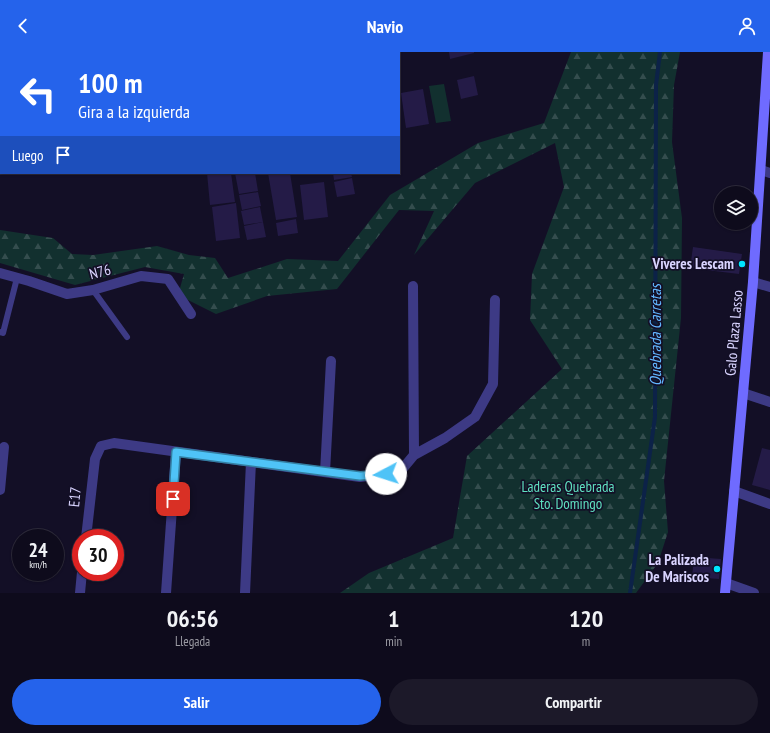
<!DOCTYPE html>
<html lang="es">
<head>
<meta charset="utf-8">
<style>
  body { margin:0; font-family:"PT Sans Narrow",sans-serif; background:#1c1929; color:#f1f3f6; height:100vh; display:flex; flex-direction:column; font-size:15px; white-space:nowrap }
  * { box-sizing:border-box; margin:0 }
  p { font-size:13px; color:#9b9ba3 }
  .icon { flex:none; width:22px; height:22px; fill:none; stroke:currentColor; stroke-width:2; stroke-linecap:round; stroke-linejoin:round }
  .map { position:relative; height:541px; overflow:hidden }
  .panel { display:flex; flex-direction:column; background:#0e0b1c; flex:1 }
  .panel>* { flex:none }
  .top-card { position:absolute; left:0px; top:0px; width:400px; height:122px; box-shadow:0 1px 3px #0004,0 0 0 1px #2e2b3b; background:#2563eb; color:#fff; overflow:hidden }
  .buttons { position:absolute; left:714px; top:134px; display:grid; gap:8px }
  .buttons a { display:grid; place-items:center; width:44px; height:44px; border-radius:50%; background:#0e0b1c; box-shadow:0 1px 3px #0004,0 0 0 1px #2e2b3b; font-size:20px }
  .speed { position:absolute; left:12px; top:477px; display:flex; gap:8px; font-size:20px; font-weight:700; text-align:center }
  .speed>* { display:grid; place-content:center; width:52px; height:52px; border-radius:50%; background:#0e0b1c; box-shadow:0 1px 3px #0004,0 0 0 1px #2e2b3b; line-height:1 }
  .speed small { font-size:10px; font-weight:400 }
  .speed .limit { border:6px solid #d22; background:#fff; color:#111 }
  .pin { position:absolute; display:grid; place-items:center; width:34px; height:34px; color:#fff; margin:-17px; border-radius:8px; box-shadow:0 2px 6px #0006 }
  .me { position:absolute; width:44px; margin:-22px; rotate:265deg; stroke-linejoin:round; filter:drop-shadow(0 0 3px #0008) }
  .turn { display:flex; align-items:center; gap:14px; height:84px; padding:0 12px; font-size:18px }
  .turn .icon { width:52px; height:52px; stroke-width:2.5 }
  .turn b { display:block; font-size:28px; line-height:34px }
  .then { display:flex; align-items:center; height:38px; padding:0 12px; background:#0003; gap:8px; font-size:15px }
  .eta { display:flex; justify-content:space-evenly; align-items:center; height:68px; text-align:center }
  .eta b { font-size:24px; font-weight:700; line-height:28px }
  .cta { display:flex; gap:8px; margin-top:auto; padding:8px 12px }
  .cta a { flex:1; height:46px; border-radius:24px; background:#2563eb; color:#fff; font-size:16px; font-weight:700; line-height:46px; text-align:center }
  .cta a+a { background:#1c1929; color:#f1f3f6 }
  header { display:flex; justify-content:space-between; align-items:center; height:52px; padding:0 12px; background:#2563eb; color:#fff; font-size:18px; font-weight:700 }
  .map>svg:first-child { display:block }
</style>
</head>
<body>
<header><svg class="icon" aria-label="back" viewBox="0 0 24 24"><path d="M15 5l-7 7 7 7"/></svg>Navio<svg class="icon" aria-label="person" viewBox="0 0 24 24"><circle cx="12" cy="8" r="4"/><path d="M4 21q1-7 8-7t8 7"/></svg></header>
<div class="map">
<svg width="770" height="541" viewBox="0 0 770 541">
  <defs>
    <pattern id="forest-firs" width="22" height="20" patternUnits="userSpaceOnUse"><rect width="22" height="20" fill="#12302f"/><path d="M5 1l3.5 6h-7zM16 11l3.5 6h-7z" fill="#344d4e"/></pattern>
  </defs>
  <rect width="100%" height="100%" fill="#130f26"/>
  <path fill="url(#forest-firs)" d="M571,0H680L674,33L672,90L682,166L681,266L664,429L668,480L658,511L636,541H340L369,521L453,486L467,404L562,317L530,268L532,222L564,135L555,91L475,131L414,203L434,159L399,158L337,237L267,244L216,262L178,243L184,222L145,215L75,233L0,211V178L53,186L72,202L93,203L157,194L189,203L215,206L228,226L287,207L338,209L390,143L478,91L544,71Z"/>
  <path fill="#12302f" d="M444,32L451,69L436,71L429,34Z"/>
  <g fill="none" stroke-linecap="round" stroke-linejoin="round">
    <path stroke="#0c2248" stroke-width="4" d="M630,541L655,365L656,33L660,0"/>
  </g>
  <path fill="#241b47" d="M449,0H474V1L450,7Z
    M474,24L478,43L461,47L457,28Z
    M423,37L429,72L406,76L401,41Z
    M207,121H231L235,150L210,153Z
    M235,121H255L258,139L239,142Z
    M268,121H290L297,165L276,168Z
    M333,121H351L352,125L334,128Z
    M352,126L355,142L337,145L334,130Z
    M324,130L328,165L304,168L300,133Z
    M258,140L261,154L242,158L239,143Z
    M236,151L240,186L216,189L212,155Z
    M260,155L263,170L244,173L241,159Z
    M296,167L298,181L278,184L276,171Z
    M263,170L266,185L247,188L244,174Z
    M693,195L742,202L739,222L690,216Z
    M762,396L770,398V438L752,433Z
    M694,505L721,507L719,527L692,525Z"/>
  <g fill="none" stroke-linecap="round" stroke-linejoin="round">
    <path stroke="#3d3a85" stroke-width="6" d="M93,238L127,285
      M0,280L3,281L17,226"/>
    <path stroke="#3d3a85" stroke-width="10" d="M276,0L279,1
      M183,1L190,0
      M0,29L1,28
      M761,118L770,121
      M0,221L29,229L67,242L93,238L141,224L168,227L191,262
      M753,230L770,235
      M413,234L414,403
      M743,341L770,350
      M325,420L331,309
      M0,438L4,395
      M734,439L770,452
      M86,486L95,407L101,394L114,391L360,425L399,421L414,403L445,386L475,365L493,332L495,248
      M726,531L754,541
      M80,541L82,520
      M166,541L176,400
      M245,541L251,410"/>
    <path stroke="#6f6bff" stroke-width="10" d="M725,541L753,230L768,0"/>
  </g>
  <g fill="none" stroke-linecap="round" stroke-linejoin="round">
    <defs>
      <path id="route" d="M173,447L176,400L360,424L386,422"/>
    </defs>
    <use href="#route" stroke="#337fa1" stroke-width="10"/>
    <use href="#route" stroke="#4fc3f7" stroke-width="7"/>
  </g>
  <g fill="#00e5ff" stroke="#130f26" stroke-width="1.5">
    <circle cx="742" cy="212" r="4"/>
    <circle cx="717" cy="517" r="4"/>
  </g>
  <g text-anchor="middle" stroke-width="3.5" stroke-linejoin="round" paint-order="stroke">
    <g font-size="15" font-weight="bold" fill="#d9d4ff" stroke="#130f26" text-anchor="end">
      <text x="734" y="217">Viveres Lescam</text>
      <text x="709" y="513">La Palizada<tspan x="709" dy="17">De Mariscos</tspan></text>
    </g>
    <g font-size="15" fill="#d9d4ff" stroke="#130f26">
      <text transform="translate(100 220) rotate(-15)" y="5">N76</text>
      <text transform="translate(734 281) rotate(-85)" y="5">Galo Plaza Lasso</text>
      <text transform="translate(75 445) rotate(-84)" y="5">E17</text>
    </g>
    <g font-size="15" fill="#5fe0c0" stroke="#130f26">
      <text x="568" y="440">Laderas Quebrada<tspan x="568" dy="17">Sto. Domingo</tspan></text>
    </g>
    <g font-size="16" font-style="italic" fill="#62b6ff" stroke="#130f26">
      <text transform="translate(655 283) rotate(-90)" y="6">Quebrada Carretas</text>
    </g>
  </g>
</svg>
<div class="buttons">
<a><svg class="icon" aria-label="layers" viewBox="0 0 24 24"><path d="M12 4l9 5-9 5-9-5zM3 14l9 5 9-5"/></svg></a>
</div>
<div class="speed"><div>24<small>km/h</small></div><div class="limit">30</div></div>
<div class="pin" style="left:173px;top:447px;background:#d93025"><svg class="icon" aria-label="arrive" viewBox="0 0 24 24"><path d="M6 21V4h12l-3 4 3 4H6"/></svg></div>
<svg class="me" style="left:386px;top:422px" viewBox="-20 -20 40 40"><circle r="19" fill="#fff"/><path d="M0-13L10 11 0 6-10 11z" fill="#4fc3f7"/></svg>
<div class="top-card">
<div class="turn"><svg class="icon" aria-label="left" viewBox="0 0 24 24"><path d="M17 20v-9H6M10 6l-5 5 5 5"/></svg><div><b>100 m</b>Gira a la izquierda</div></div>
<div class="then">Luego<svg class="icon" aria-label="arrive" viewBox="0 0 24 24"><path d="M6 21V4h12l-3 4 3 4H6"/></svg></div>
</div>
</div>
<section class="panel">
<div class="eta">
<div><b>06:56</b><p>Llegada</p></div>
<div><b>1</b><p>min</p></div>
<div><b>120</b><p>m</p></div>
</div>
<div class="cta"><a>Salir</a><a>Compartir</a></div>
</section>
</body>
</html>
